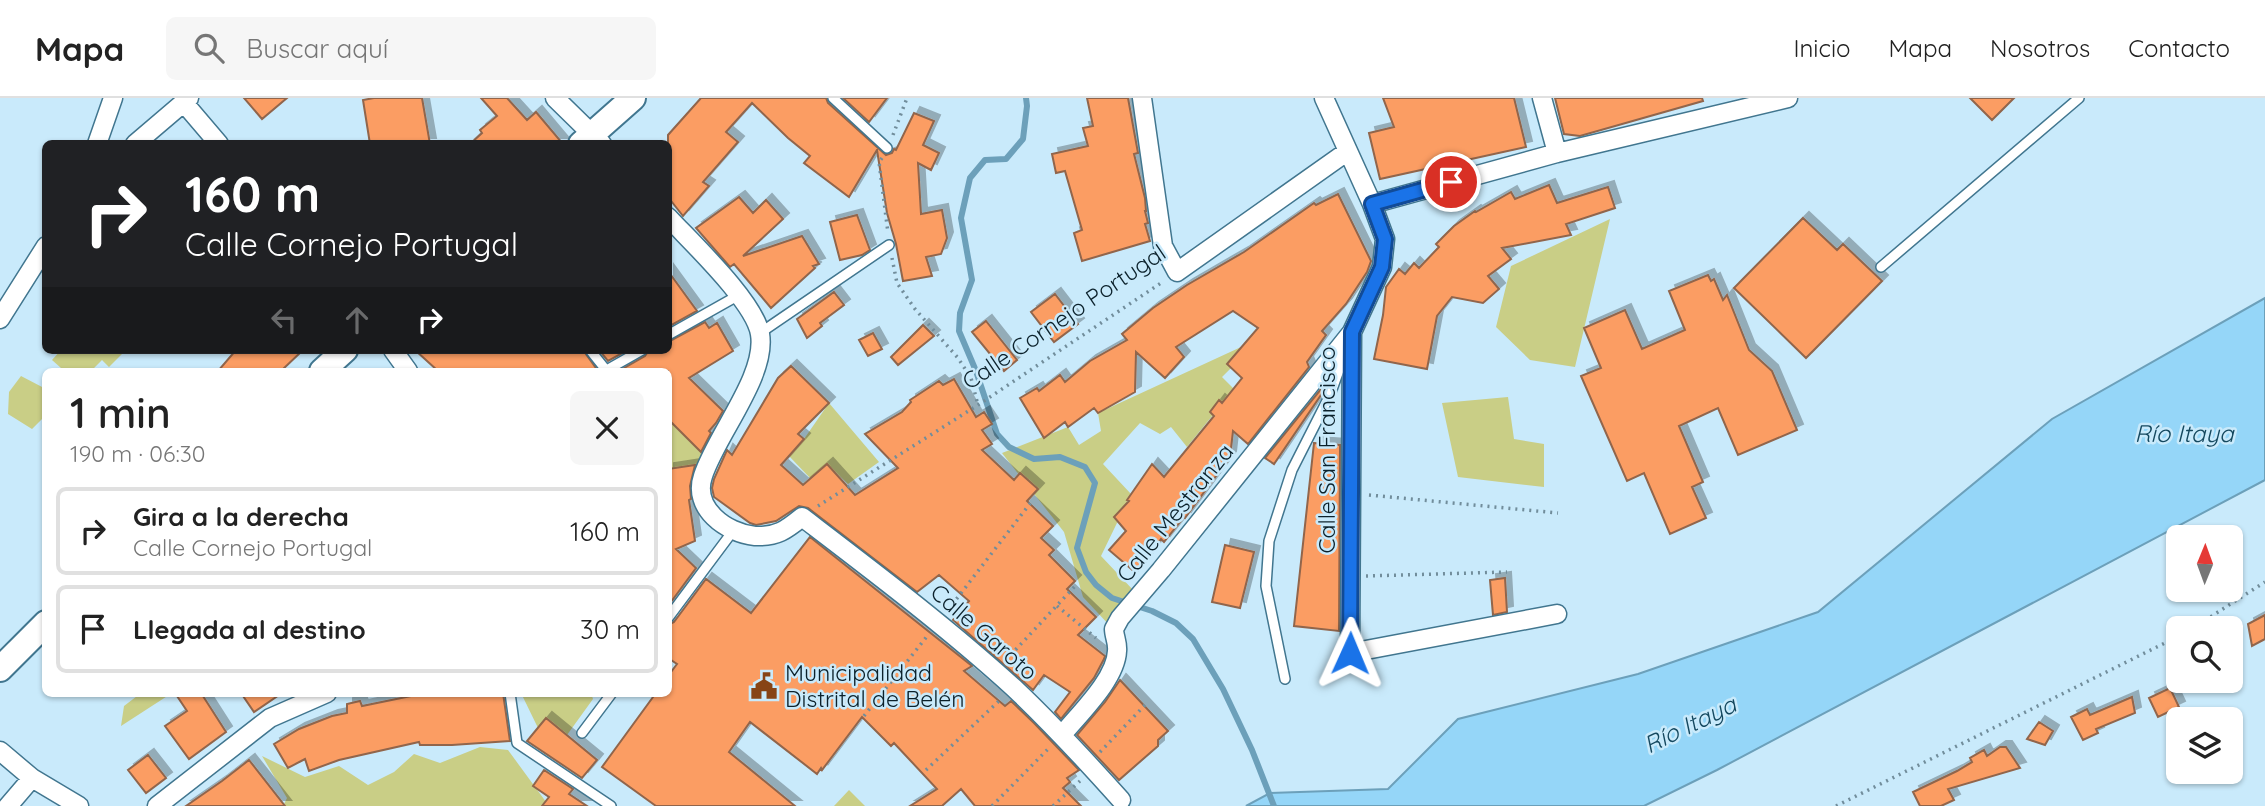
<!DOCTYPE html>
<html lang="es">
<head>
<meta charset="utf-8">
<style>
  body { margin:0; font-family:Quicksand,sans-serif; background:#f6f6f6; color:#222; height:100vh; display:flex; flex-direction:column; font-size:26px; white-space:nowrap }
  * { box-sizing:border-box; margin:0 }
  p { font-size:23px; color:#767676 }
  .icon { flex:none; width:38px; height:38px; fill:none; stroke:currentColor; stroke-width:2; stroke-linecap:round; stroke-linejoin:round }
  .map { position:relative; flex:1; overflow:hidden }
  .side { position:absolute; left:42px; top:270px; width:630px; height:329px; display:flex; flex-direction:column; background:#fff; border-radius:10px; box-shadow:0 2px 5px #0004 }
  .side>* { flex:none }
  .top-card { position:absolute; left:42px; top:42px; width:630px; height:214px; border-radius:10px; box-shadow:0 2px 5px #0004; background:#202124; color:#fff; overflow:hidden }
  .needle { width:46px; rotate:1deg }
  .controls { position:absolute; left:2166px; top:427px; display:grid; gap:14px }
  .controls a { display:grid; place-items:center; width:77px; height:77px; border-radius:10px; background:#fff; box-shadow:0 2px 5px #0004; font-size:35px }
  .pin { position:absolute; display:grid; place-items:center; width:60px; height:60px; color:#fff; margin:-30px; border:4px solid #fff; border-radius:50%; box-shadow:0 2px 7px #0007 }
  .me { position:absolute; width:77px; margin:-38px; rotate:1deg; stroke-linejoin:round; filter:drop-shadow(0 0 5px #0008) }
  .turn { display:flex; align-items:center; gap:24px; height:147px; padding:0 28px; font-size:32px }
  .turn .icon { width:91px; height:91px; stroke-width:2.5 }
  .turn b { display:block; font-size:49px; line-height:60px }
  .lanes { display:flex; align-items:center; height:66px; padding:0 28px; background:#0003; justify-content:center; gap:35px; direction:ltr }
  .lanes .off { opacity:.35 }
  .round { display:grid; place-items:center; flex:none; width:74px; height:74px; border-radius:10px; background:#f6f6f6 }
  .summary { display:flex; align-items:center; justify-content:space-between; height:119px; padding:0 28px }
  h1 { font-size:42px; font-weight:600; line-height:52px }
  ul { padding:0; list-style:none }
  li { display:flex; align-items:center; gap:21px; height:88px; margin:0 14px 10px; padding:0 14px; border:4px solid #e0e0e0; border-radius:10px }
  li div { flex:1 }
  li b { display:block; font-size:26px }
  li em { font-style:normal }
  header { display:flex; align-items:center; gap:42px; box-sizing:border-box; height:98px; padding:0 35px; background:#fff; border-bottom:2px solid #e0e0e0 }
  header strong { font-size:33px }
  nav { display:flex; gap:38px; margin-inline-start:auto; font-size:24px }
  .search { width:490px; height:63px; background:#f6f6f6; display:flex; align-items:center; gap:18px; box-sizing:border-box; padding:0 24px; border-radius:10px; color:#767676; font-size:26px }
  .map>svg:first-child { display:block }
</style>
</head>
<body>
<header>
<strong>Mapa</strong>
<div class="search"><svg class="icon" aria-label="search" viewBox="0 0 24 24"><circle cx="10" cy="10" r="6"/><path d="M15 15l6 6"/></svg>Buscar aquí</div>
<nav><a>Inicio</a><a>Mapa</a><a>Nosotros</a><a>Contacto</a></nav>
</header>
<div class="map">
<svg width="2265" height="708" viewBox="0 0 2265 708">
  <defs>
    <filter id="shadow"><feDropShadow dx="6" dy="-6" stdDeviation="0" flood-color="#0004"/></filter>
  </defs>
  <rect width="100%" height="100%" fill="#c9eafb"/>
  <path fill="#c9ce86" d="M1610,121L1575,269L1530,262L1496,229L1511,168Z
    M1241,249L1231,270L1222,279L1234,291L1187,349L1171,329L1160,336L1140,325L1103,366L1131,396L1101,458L1134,493L1110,528L1083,499L1064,434L1002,355L1068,329L1079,347L1101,333L1098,315Z
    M61,252H126L109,269L102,262L91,273H60L61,270L52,262Z
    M21,278L44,290L45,289V318L32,331L8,316L9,294Z
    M1508,299L1514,341L1544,346V389L1458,379L1442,305Z
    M829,305L879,364L848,386L827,366L811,381L789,358L804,341Z
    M670,322L705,358L698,370L688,368L669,371L668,323Z
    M141,595H172L121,628L124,608Z
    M521,595H591L593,601L567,637L546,620L538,630Z
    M480,649L508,652L549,708H283L287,700L262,658L305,679L339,668L368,687L394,674L414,656L440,665Z
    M849,692L865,708H834Z"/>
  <path fill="#95d6f8" stroke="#6ca0ba" stroke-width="2" d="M2265,200V382L1717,672L1644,708H1246L1270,695L1388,691L1458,621L1638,576L1818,514L2052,321Z"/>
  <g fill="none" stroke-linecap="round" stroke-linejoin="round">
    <path stroke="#6ca0ba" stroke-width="6" d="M1026,0L1027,8L1023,41L1006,61L985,62L970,80L961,120L972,182L960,215L959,233L976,273L997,336L1009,349L1034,361L1060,359L1085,369L1095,385L1077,450L1086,474L1096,487L1112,500L1152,513L1176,525L1193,541L1223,591L1252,652L1274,708"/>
  </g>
  <path fill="#fb9d64" stroke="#91654b" stroke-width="2" filter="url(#shadow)" d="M244,0H287L262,21Z
    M374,0H422L430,46H370L363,2Z
    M481,0H507L527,22L536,14L563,46H470L482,35L480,32L497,18Z
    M701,0H826L828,5L886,57L892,55L894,51L896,52L914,15L934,23L923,47L939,55L931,72L918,65L921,116L942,112L947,140L941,156L926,159L932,178L903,183L896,146L887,115L877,52L849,99L804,65L810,58L788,40L752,5L726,34L738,44L703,84L709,88L683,118L668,99V37Z
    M843,0H887L869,24Z
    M1087,0H1128L1138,55L1134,56L1145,100L1146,113H1145L1148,125L1145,126L1150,143L1082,163L1074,135L1082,132L1065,73L1056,75L1052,56L1088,48L1083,30L1093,28Z
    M1383,0H1514L1526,49L1380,81L1369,35L1394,29Z
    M1555,0H1702L1703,3L1580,38L1564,36Z
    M1970,0H2014L1992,22Z
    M1549,87L1557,105L1608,89L1615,110L1566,126L1571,137L1502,150L1511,161L1488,178L1499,191L1483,205L1452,199L1437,218L1427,271L1374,261L1383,217L1386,189L1399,171L1405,176L1414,165L1419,170L1439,149L1436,146L1454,128L1475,113L1476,114L1511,94L1515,101Z
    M1338,96L1371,163L1367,174L1346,206L1322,233L1326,237L1307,264L1309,269L1248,346L1233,333L1230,359L1185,420L1184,419L1164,444L1161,441L1136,475L1109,452L1126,433L1114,419L1129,403L1127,402L1152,366L1164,379L1214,318L1210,314L1219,302L1222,305L1242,280L1227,266L1258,230L1233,213L1176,249L1184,259L1165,280L1136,254L1135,294L1098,315L1094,310L1068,329L1065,324L1044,340L1020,300L1037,290L1039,293L1060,277L1065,284L1090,263L1127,242L1122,236L1153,210L1187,187L1244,154L1314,105L1316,107Z
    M739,99L753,115L766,102L783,121L743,158L802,138L819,166L813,168L815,170L771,210L734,166L730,169L696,130Z
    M857,117L870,152L862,157L840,162L830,124Z
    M1803,120L1837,152L1843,146L1882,183L1806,260L1734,190Z
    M668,173L697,213L668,229Z
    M1708,177L1711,183L1714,181L1723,202L1727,197L1749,252L1772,273L1797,332L1738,357L1718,310L1679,328L1703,384L1692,389L1706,420L1670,436L1644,375L1627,383L1581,278L1601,270L1584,230L1625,212L1642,251L1685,232L1669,193Z
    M834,194L844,207L820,225L822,228L807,240L797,221Z
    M1055,196L1078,226L1054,244L1031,214Z
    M986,223L1017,262L1004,273L972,234Z
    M705,224L709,230L717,225L733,253L689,280L723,313L716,325L709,333L711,335L701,354L668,321V273H619L645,258L649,252H668V244Z
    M923,227L934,238L898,267L891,259Z
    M873,235L882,251L868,258L859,242Z
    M236,252H303L281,273H218Z
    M415,252L524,255V252H583L598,273H438Z
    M599,252H628L608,263Z
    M791,268L829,305L798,336L804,341L781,367L803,387L827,366L855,397L898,370L865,336L902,314L911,304L910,302L939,283L943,287L954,281L976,319L984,314L992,326L982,332L992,346L982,352L1014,382L1020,375L1038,391L1027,403L1053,428L1041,440L1054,452L1049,457L1075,483L1067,491L1096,519L1078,537L1105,558L1104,561L1094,580L1061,621L1055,614L1070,594L1044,577L1033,592L953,522L969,503L939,477L917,494L808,410L799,408L776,423L756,427L750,425L714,399L712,390L714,381L727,352L732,357L778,280Z
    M1321,291L1323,294L1274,366L1265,360Z
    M1314,345L1340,347L1339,533L1294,528Z
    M695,367L690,388L691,401L689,402L695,443L676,451L696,470L668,508V371Z
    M810,439L972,568L964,573L1005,608L1011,603L1034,625L1079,672L1067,680L1070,684L1063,690L1081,708H975L961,691L942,708H910L937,691L894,645L891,648L862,619L822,672L821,670L817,676L750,624L729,654L795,708H656L602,669L656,595H668V578L677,566L668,560V527L674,524L706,481L751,515Z
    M1225,447L1254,454L1240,510L1212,504Z
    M1505,480L1507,514L1493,517L1490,482Z
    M2265,517V541L2252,548L2248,526Z
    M1120,582L1168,633L1158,642V648L1119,682L1077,637L1105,604Z
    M2170,590L2179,609L2158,619L2149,600Z
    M175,595H201L226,634L189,661L165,628L187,613Z
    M241,595H282L254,614Z
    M439,595H503L510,643L452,647H420L419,644L339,662L309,673L305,661L288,670L274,646L299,631L332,618L347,615V606L360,603L362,608L411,598Z
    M2132,599L2135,615L2096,631L2098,635L2083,642L2071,619L2087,611L2090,617Z
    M546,620L597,662L582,680L527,643Z
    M2039,624L2053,633L2045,647L2027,641Z
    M2000,649H2006L2020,670L1948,691L1954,702L1941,708H1920L1913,694L1957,673L1972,664L1970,660L1984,652L1987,658Z
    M148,657L166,680L146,695L128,672Z
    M249,662L285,708H186L222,683Z
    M544,672L573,691L569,696L587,708H542L549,699L533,688Z"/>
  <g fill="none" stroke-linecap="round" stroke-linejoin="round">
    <defs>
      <path id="service" d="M833,0L887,50
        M1881,169L2079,0
        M760,235L889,147
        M668,237L739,197
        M590,252L606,272
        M605,273L642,252
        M668,520L733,433
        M1285,581L1266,488L1269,443L1292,372L1330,297L1347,250
        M510,595L517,645L611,708
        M582,635L612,595"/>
      <path id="minor" d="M555,0L602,46
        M1142,0L1163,148L1177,174L1348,53
        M1324,0L1372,106L1385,141L1382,169L1352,234L1350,555L1557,516
        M1542,0L1557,55
        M184,5L219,46
        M97,46L113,0
        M135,46L189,0
        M1372,106L1557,55L1788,0
        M668,119C691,144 755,204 760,236C767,278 716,337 703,378C692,410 726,435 755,438C777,439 786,432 802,419C874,474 947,529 1014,590C1052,626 1087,664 1121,702
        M0,221L46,148
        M393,252L408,273
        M1062,637C1080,615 1116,581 1117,553C1118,545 1114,538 1114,531L1120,520L1161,472L1352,234
        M0,653L32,680L79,708
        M8,708L32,680
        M157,708L270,620L327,595"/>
      <path id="secondary" d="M581,46L633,0
        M322,273L345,252
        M0,571L46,525"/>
    </defs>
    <use href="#service" stroke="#41768f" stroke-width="12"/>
    <use href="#minor" stroke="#41768f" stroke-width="21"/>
    <use href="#secondary" stroke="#41768f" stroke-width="28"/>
    <path stroke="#718d9b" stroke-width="3.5" stroke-dasharray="2 5" stroke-linecap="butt" d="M893,37L907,0
      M882,60L879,64L888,135
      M892,160L897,185L915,211L958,260L971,280L978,307
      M1369,397L1558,415
      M818,408L978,307L1164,183
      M1366,478L1507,474
      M1057,508L1096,540
      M948,512L1032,403
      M2193,530L2265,484
      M1006,562L1077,486
      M864,618L928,537
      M1100,654L1145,607
      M926,672L1001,601
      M992,708L1049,650
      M1053,708L1080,683
      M1836,708L2179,538"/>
    <use href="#service" stroke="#fff" stroke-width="9"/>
    <use href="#minor" stroke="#fff" stroke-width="18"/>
    <use href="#secondary" stroke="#fff" stroke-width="24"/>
  </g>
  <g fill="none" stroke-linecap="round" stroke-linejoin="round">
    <defs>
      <path id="route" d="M1350,555L1352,234L1382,169L1385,141L1372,106L1451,84"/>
    </defs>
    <use href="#route" stroke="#114b97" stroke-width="18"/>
    <use href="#route" stroke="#1a73e8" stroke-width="12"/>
  </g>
  <defs>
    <symbol id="civic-bare" viewBox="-9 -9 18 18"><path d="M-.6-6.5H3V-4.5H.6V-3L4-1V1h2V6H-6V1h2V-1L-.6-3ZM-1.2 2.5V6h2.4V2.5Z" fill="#874415" stroke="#c9eafb" stroke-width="2.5" paint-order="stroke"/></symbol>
  </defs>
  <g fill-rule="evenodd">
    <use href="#civic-bare" x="745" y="569" width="38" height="38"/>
  </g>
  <g text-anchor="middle" stroke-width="5" stroke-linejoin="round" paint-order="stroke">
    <g font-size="23" fill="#0b212b" stroke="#c9eafb">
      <text transform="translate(1064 219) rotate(-34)" y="8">Calle Cornejo Portugal</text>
      <text transform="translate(1327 352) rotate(-90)" y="8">Calle San Francisco</text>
      <text transform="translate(1175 415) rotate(-51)" y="8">Calle Mestranza</text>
      <text transform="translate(984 534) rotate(41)" y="8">Calle Garoto</text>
    </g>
    <g font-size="23" fill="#0b212b" stroke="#c9eafb" text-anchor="start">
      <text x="785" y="583">Municipalidad<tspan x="785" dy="26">Distrital de Belén</tspan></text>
    </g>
    <g font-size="24" font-style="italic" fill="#14485f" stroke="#c9eafb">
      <text x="2184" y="344">Río Itaya</text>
      <text transform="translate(1690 627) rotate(-26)" y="8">Río Itaya</text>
    </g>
  </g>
</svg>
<div class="controls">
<a><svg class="needle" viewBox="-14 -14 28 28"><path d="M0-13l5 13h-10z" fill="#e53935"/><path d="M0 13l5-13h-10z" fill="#767676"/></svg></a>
<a><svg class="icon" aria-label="search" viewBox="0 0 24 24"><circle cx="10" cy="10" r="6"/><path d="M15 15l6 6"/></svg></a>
<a><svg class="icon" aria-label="layers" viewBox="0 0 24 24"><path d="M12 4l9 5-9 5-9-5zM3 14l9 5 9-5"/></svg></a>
</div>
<div class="pin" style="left:1451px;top:84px;background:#d93025"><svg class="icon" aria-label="arrive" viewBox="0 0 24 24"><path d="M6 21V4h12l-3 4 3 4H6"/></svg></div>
<svg class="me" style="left:1350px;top:555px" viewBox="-20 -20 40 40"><path d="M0-17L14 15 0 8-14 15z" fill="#1a73e8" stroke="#fff" stroke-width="4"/></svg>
<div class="top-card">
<div class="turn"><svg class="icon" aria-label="right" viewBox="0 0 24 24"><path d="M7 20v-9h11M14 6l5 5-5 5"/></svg><div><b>160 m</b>Calle Cornejo Portugal</div></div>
<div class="lanes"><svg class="icon off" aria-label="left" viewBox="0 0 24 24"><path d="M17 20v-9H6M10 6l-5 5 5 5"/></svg><svg class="icon off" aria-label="ahead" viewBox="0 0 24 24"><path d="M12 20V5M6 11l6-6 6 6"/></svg><svg class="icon" aria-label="right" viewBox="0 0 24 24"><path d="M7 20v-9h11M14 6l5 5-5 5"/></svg></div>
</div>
<section class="side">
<div class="summary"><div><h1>1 min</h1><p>190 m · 06:30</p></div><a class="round"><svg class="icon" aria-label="close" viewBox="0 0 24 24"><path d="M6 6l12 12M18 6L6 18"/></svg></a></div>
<ul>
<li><svg class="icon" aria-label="right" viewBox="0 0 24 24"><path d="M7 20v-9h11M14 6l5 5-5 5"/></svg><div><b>Gira a la derecha</b><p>Calle Cornejo Portugal</p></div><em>160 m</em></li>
<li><svg class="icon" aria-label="arrive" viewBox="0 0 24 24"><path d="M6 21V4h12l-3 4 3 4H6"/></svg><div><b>Llegada al destino</b></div><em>30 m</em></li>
</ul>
</section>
</div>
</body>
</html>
